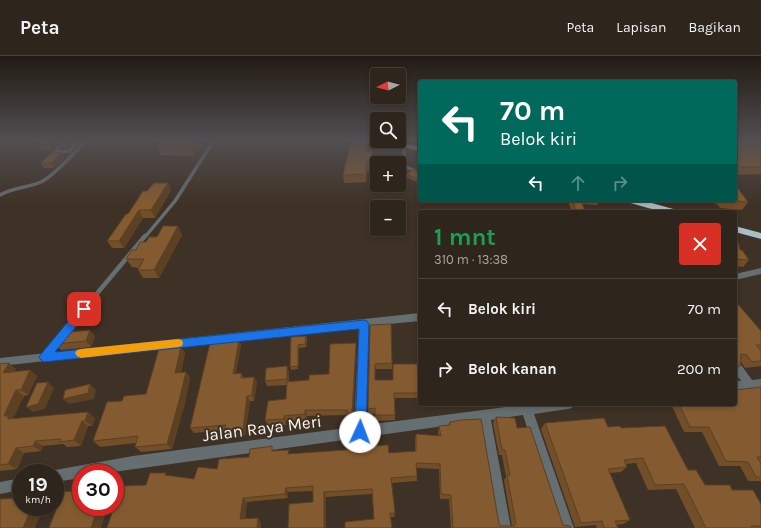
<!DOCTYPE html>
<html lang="id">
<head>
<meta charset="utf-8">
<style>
  body { margin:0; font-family:Karla,sans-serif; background:#362d25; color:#f1f3f6; height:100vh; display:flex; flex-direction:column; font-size:15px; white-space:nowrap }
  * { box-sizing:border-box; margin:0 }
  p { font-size:13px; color:#a7a5a3 }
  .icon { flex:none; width:22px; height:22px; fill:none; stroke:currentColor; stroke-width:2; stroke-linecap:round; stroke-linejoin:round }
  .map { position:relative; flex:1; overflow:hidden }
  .side { position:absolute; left:418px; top:154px; width:319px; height:196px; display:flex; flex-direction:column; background:#2e251c; border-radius:4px; box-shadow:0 2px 6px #0003,0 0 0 1px #49423b }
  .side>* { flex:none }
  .hud { position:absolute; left:418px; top:24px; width:319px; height:122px; border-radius:4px; box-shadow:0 2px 6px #0003,0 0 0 1px #49423b; background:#00695c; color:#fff; overflow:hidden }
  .needle { width:26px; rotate:264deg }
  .controls { position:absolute; left:370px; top:12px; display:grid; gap:8px }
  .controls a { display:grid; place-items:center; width:36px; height:36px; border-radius:4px; background:#2e251c; box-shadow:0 2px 6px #0003,0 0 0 1px #49423b; font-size:20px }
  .speed { position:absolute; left:12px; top:408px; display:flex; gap:8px; font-size:20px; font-weight:700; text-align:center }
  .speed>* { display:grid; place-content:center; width:52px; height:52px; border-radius:50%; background:#2e251c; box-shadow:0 2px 6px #0003,0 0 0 1px #49423b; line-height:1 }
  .speed small { font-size:10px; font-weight:400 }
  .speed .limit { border:6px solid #d22; background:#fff; color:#111 }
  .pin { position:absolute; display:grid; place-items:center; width:34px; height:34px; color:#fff; margin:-17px; border-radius:8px; box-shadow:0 2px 6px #0006 }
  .me { position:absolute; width:44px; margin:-22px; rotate:2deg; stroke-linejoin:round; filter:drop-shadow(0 0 3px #0008) }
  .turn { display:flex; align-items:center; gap:14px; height:84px; padding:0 16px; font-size:18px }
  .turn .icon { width:52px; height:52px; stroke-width:2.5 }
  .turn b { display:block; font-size:28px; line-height:34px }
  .lanes { display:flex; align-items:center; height:38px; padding:0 16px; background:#0003; justify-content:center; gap:20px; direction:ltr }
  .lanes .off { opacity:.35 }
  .round { display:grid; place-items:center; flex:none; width:42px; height:42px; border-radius:4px; background:#362d25 }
  .headline { display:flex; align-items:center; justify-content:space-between; height:68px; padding:0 16px }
  h1 { font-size:24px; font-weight:700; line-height:30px; color:#1e9e55 }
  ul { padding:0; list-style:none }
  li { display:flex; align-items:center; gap:12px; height:60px; padding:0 16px; border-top:1px solid #49423b }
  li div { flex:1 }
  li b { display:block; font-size:15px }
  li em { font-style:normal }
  header { display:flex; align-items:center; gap:24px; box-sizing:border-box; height:56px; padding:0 20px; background:#2e251c; border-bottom:1px solid #49423b }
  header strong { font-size:19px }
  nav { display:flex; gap:22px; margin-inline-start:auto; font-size:14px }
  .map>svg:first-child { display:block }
</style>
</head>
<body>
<header>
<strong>Peta</strong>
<nav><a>Peta</a><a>Lapisan</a><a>Bagikan</a></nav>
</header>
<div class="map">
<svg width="761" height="472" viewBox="0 0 761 472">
  <rect width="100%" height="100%" fill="#3e3125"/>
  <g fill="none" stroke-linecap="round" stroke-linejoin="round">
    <path stroke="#656e71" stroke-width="3.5" d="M65,84L55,96L70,95L79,84
      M404,89V110L415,115
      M0,139C13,131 28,132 41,126C54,120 76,95 87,84
      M145,181L175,145L214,84"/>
    <path stroke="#656e71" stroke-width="4.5" d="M44,301L145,180"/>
    <path fill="#656e71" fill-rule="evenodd" d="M761,212V218L735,224V218Z
      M420,257V265L369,270L366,369L529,348H574L572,352L568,353L534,358L574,472H560L523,359L491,364L511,472H497L480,365L106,417H81V422L55,426V417H50L55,414L133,400L354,371L359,271L0,310V302Z
      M735,305L739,306L752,324L761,323V333L735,335V325H741L735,317Z
      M21,422V434L0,438V426Z"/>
    <path fill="#a7bfc6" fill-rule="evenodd" d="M383,85H397L420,91V95L384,87Z
      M625,144H641L677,154L678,156H662L627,146Z
      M735,170L761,177V183L735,176Z"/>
  </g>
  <path fill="#724e29" d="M40,84H75L68,92H62L59,87L52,96L41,93L36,86Z
    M159,84H205L194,100L160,99L156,88Z
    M410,84H420V87L410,86Z
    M735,84H761V118L735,119Z
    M368,87V94L372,102L371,115H367L366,126L344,127L343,119Z
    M61,97L65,102L54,112H44L41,107Z
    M420,109V124L417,126L406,121V126H399V113L406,118L417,115Z
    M168,127L171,134L155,162H143L124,192H112L107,185L147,135Z
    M565,144H599L597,149L583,148L585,156H572L568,145Z
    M701,144H735L748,146L742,154L720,152L717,148Z
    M178,170L182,179L159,222H143L138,214L139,212L132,211L126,203L136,194L146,186Z
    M735,184L740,194L749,204L743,211L735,210Z
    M735,246L761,275V294H760L761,295V310L745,312L741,306L740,310L735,314Z
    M370,269L392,307V313H375V324H393V308L419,337L418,342H395V364L375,365V358H368Z
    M95,280L91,291L61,294L55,288Z
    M306,280L307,283L306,291L299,292L298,313L291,314L290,311L291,281Z
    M239,284L241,289L236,317H241L244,322L254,321L257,326L254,345H250L245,379L228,380L225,374L194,377L190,372L228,286Z
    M356,287V293L353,363L347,362V359L307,360L306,364L286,365V369L268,370L265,364L286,343L287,329L267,330L265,325L287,310L289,316V325L309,324L329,318Z
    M181,291L185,297L181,317L186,316L190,322L184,351L172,393L141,396L135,391L136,387L100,391L93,385L122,345L146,338Z
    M0,308L16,313L14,316L30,314L37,320L28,339L24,340L13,362H95L92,370H88L81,390L67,391L63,388L43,390L41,395L24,397L17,413L0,415Z
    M761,331V406H760L761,408V425H748L740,410H719L702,376H684L671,348H735Z
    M434,348H446V349H434Z
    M496,361L517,372L563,469L571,472H451L449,443H440L439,413L416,412L417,420V425L392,427L395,457L394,461L374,463L372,438L326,441V472H288L313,446V435L288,436V442L247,446L245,463L261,466V472H107L146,429L169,420L194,423L217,413L249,401L274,395L290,398L389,397L415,395V384L416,378L439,380L438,376L439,370H448L450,366L499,468L500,470H512L504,424L506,421L502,399H499L493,367Z
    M545,367L621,372L688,414L705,429L732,434L761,448V472H695L676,433L648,434L636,407L626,408L627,411L621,416L610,417L630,464L623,468L616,469L618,472H597L596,469L575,471L541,373Z"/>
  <path fill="#5c4022" d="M51,84H61L58,85L59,87L52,96L47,89Z
    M65,84H75L68,92L64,85Z
    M193,84H205L194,100L190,89Z
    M372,94V102L371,115V107Z
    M61,97L65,102L54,112L51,107Z
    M420,121V124L417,126V123Z
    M168,127L171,134L155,162L151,154Z
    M139,154L143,162L124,192L119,185Z
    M178,170L182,179L159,222L154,214Z
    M90,274L95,280L91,291L86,285Z
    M239,284L241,289L235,323L233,318Z
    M356,287V293L353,363L352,357Z
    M298,289L299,292L298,313Z
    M181,291L185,297L179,324L175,317Z
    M9,307L16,313L11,323L3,317Z
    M287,310L289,316L288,329L287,323Z
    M30,314L37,320L28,339L21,334Z
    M186,316L190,322L184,351L172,393L167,388Z
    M254,321L257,326L254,345L252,339Z
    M48,326L54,332L45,353L33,356L26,351Z
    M90,328L96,334L94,343L69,348L63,343Z
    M16,334L24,340L13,363L16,368L4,360L6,355Z
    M247,340L250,345L245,379L243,374Z
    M305,354L307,360L306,364L305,358Z
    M88,356L95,362L92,370L85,365Z
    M284,360L286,365V369L284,363Z
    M82,365L88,370L81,390L74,384Z
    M35,385L43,390L41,395L33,390Z
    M16,392L24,397L17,413L8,408Z
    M286,432L288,436V442L285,438Z
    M324,436L326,441V472H324Z
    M243,442L247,446L244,467L240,463Z
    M32,451H44L35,472H23Z
    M98,451H108L101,472H91Z
    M258,462L261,466V472H257Z"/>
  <path fill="#845b30" stroke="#5c4022" d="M40,84H51L47,89L36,86Z
    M59,84H65L64,85H58Z
    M159,84H193L190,89L156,88Z
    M735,84H761V111H739L735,108Z
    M351,86L368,87L366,94H372L371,107H366V118L343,119Z
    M51,97H61L51,107H41Z
    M420,109V121L417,123L406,118L412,114L417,115L418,110Z
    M399,113H406V120H399Z
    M154,127H168L151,154H139L119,185H107L126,158H128L143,135H147Z
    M735,128L748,146L726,144H735Z
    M573,144H581L585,156H576Z
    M647,153L659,154L660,156H648Z
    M163,170H178L154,214H138L144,203H126L132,194H136L140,186H146L149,181H157Z
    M735,184L738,186L740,194H742L749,204L735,203Z
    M735,246H736L761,275V289H756L761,295V305L752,306L747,299L741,298L740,310H735Z
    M391,268L392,307L375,308V324H393V308H417L419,337H394L395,359H375V352L368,353L370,269Z
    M90,274L86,285L55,288L60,277Z
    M306,280L305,288L298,289V310L290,311L291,281Z
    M228,284H239L233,318L241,317V322L254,321L252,339L247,340L243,374L224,375L226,369L190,372L210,287L228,286Z
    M356,287L352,357H347V354H305V358L284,360V363L265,364L268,345L286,343L287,326L309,324V319L329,318L330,288Z
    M181,291L175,317L186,316L179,345L167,388L135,391L138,380L93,385L107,346L122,345L124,340L146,338L159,293Z
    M9,307L3,317L30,314L21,334H16L6,355L4,360H8V363L88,356L85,365H82L74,384L60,386L61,383L35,385L33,390L16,392L8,408L0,409V308Z
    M287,310V323L265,325L266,312Z
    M48,326L38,348L26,351L37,327Z
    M90,328L88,337L63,343L65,334Z
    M761,331V401H757L761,408V421H756L748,406L726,405L709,371H690L679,348H735V334Z
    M496,361L515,362L517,372L530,371L563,469L570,470L571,472H453L451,439L441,438L440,408L416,407L417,420L391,422L395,457H390L392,472H345V466L374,463L372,433L324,436V472H288L289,448L313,446V430L286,432L285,438L243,442L240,463L258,462L257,472H107L114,451H115L122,430L146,429L150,417H166L165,419L194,423L198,411L217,413L219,403L249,401L250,393L267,391L272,390V395L289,394L288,398L359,393V391L388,389L389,397L416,395V378L441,380L439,370L450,369V366L461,364L481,363L499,468L500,470H514L516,468L507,419H510L505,394H502Z
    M604,362L608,371L620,370L621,372L665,370L688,414H696L705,429H730L732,434H753L761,448V470H751L753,472H706L684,428L655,429L643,402L624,404L627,411L608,413L630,464L615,465L618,472H604L602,465L581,467L545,367Z
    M81,434V451H98L91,472H49L63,436Z
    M21,442V451H32L23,472H0V443Z"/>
  <linearGradient id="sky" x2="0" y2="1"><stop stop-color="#221b14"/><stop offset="0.56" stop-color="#524e51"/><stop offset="1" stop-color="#524e51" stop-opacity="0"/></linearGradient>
  <rect width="761" height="150" fill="url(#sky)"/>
  <path fill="#1a73e8" stroke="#114b97" d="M84,249L88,250L89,253L88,256L55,296L364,264L367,265L369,268L366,376L365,381L360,382L356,381L355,376L359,273L44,306L41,304L39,301L41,298L81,250Z"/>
  <path fill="#f59e0b" d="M178,283L182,284L183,287L182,290L178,291L81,302L77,300L75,297L77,294L81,293Z"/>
  <g text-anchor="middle" stroke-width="4" stroke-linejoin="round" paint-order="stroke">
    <g font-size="17" fill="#fbf2ea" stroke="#3e3125">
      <text transform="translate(262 372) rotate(-7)" y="6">Jalan Raya Meri</text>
    </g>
  </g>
</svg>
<div class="controls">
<a><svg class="needle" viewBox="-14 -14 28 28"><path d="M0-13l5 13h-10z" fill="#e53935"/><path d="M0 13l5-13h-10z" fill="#a7a5a3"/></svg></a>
<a><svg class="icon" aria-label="search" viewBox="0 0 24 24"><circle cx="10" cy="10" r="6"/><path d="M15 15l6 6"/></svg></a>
<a>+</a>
<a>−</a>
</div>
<div class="speed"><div>19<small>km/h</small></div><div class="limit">30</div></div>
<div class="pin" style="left:84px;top:253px;background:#d93025"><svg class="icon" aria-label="arrive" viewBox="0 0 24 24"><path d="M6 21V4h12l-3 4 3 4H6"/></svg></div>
<svg class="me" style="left:360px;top:376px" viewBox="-20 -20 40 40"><circle r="19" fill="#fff"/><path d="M0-13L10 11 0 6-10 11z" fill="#1a73e8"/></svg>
<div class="hud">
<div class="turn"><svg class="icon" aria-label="left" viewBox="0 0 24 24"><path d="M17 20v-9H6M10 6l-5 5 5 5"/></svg><div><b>70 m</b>Belok kiri</div></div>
<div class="lanes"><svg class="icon" aria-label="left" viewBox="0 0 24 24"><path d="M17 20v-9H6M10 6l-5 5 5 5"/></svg><svg class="icon off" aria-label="ahead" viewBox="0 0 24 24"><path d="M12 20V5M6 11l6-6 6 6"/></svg><svg class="icon off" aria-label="right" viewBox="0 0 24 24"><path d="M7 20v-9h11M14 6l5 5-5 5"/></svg></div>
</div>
<section class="side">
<div class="headline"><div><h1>1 mnt</h1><p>310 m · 13:38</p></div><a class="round" style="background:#d93025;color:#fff"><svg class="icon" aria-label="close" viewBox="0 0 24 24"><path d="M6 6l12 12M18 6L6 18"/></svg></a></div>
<ul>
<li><svg class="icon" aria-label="left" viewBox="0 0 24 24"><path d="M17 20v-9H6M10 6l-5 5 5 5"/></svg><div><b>Belok kiri</b></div><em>70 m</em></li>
<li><svg class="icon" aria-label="right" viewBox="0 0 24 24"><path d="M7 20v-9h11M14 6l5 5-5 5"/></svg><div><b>Belok kanan</b></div><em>200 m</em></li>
</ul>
</section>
</div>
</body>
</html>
